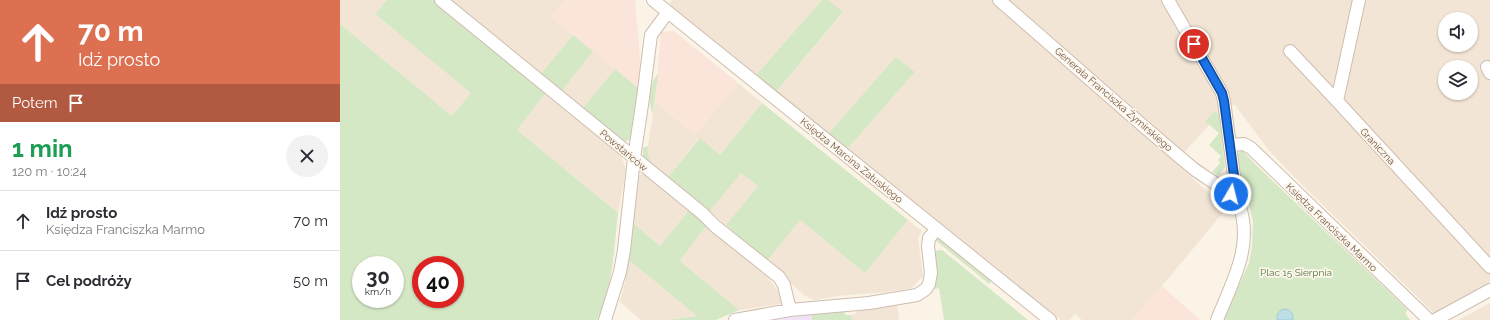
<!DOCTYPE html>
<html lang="pl">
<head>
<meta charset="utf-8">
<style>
  body { margin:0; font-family:Raleway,sans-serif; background:#f2f2f3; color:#2b2b33; height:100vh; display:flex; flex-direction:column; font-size:15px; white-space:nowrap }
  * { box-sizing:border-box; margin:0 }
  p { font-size:13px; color:#7c7c81 }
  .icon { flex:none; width:22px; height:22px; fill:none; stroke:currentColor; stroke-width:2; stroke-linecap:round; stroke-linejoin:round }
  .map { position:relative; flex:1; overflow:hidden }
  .panel { display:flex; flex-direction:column; background:#fff; width:340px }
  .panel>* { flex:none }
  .guide { background:#de7052; color:#fff; overflow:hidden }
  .tools { position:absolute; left:1098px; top:12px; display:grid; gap:8px }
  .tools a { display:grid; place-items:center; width:40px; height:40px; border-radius:50%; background:#fff; box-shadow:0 1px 3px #0004; font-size:20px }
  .speed { position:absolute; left:12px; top:256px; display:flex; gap:8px; font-size:20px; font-weight:700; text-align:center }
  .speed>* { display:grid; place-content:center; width:52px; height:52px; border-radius:50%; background:#fff; box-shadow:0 1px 3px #0004; line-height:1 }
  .speed small { font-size:10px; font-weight:400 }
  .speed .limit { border:6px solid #d22; background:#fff; color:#111 }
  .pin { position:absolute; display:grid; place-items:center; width:34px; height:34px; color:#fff; margin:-17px; border:2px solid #fff; border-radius:50%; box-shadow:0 1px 4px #0007 }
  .me { position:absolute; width:44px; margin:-22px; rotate:8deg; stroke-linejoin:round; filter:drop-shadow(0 0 3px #0008) }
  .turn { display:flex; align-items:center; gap:14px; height:84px; padding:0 12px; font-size:18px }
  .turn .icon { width:52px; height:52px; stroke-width:2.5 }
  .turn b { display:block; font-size:28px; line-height:34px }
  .then { display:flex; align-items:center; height:38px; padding:0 12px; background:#0003; gap:8px; font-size:15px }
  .round { display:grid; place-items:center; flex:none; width:42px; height:42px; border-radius:21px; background:#f2f2f3 }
  .headline { display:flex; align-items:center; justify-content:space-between; height:68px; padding:0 12px }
  h1 { font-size:24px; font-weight:700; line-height:30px; color:#1e9e55 }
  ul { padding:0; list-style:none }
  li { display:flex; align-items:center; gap:12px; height:60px; padding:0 12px; border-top:1px solid #e1e1e2 }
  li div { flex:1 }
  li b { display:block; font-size:15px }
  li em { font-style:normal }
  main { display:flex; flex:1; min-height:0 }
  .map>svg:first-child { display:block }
</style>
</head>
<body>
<main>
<section class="panel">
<div class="guide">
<div class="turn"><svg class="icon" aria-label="ahead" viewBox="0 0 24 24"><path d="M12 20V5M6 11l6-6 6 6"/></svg><div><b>70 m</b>Idź prosto</div></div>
<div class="then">Potem<svg class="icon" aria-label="arrive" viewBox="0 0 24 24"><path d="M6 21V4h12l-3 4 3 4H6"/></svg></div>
</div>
<div class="headline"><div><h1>1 min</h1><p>120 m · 10:24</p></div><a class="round"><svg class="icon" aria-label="close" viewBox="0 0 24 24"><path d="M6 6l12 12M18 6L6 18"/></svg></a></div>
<ul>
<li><svg class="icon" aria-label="ahead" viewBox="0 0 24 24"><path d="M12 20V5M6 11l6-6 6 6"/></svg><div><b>Idź prosto</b><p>Księdza Franciszka Marmo</p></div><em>70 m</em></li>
<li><svg class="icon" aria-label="arrive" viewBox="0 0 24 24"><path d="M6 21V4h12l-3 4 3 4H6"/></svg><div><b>Cel podróży</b></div><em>50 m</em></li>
</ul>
</section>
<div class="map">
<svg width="1150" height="320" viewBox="0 0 1150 320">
  <rect width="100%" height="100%" fill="#fbf3e6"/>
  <path fill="#f2e5d5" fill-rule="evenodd" d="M0,0H47L35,14L132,93L112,116L0,24Z
    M108,0H225L211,17L233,35L200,75Z
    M332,0H482L416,75L329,4Z
    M488,0H1150V292L1101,320L950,173L928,149L895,105H885L879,115L835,162L886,209L822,286L792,320H742L735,314L729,320H721L508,148L574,73L557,57L489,133L436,92L503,13ZM1105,19H1131V45H1105ZM1105,67H1131V93H1105Z
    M253,51L275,69L242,109L221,92Z
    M398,83L422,103L380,155L359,138L328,177L312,164L307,153L315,101L355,135Z
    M205,94L280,154L286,169L278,213L177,130Z
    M401,172L418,186L386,225L370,211Z
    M303,173L350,209L320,246L293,223L299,175Z
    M460,220L525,273L568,220L582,231L578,238L583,276L572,288L548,292L497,296L475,300L465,296L427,261Z
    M366,226L427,276L443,298L441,304L399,310L340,261Z
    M290,261L357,316L327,320H301L280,302Z
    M1150,303V320H1118L1130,314Z
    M557,304L559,320H512L511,315L516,314L518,310Z"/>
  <path fill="#fbe4da" d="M225,0H295L300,58L298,88L211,17Z
    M334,31L398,83L355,135L315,101L321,32Z
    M822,286L860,320H792Z"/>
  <path fill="#f0e3f7" d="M472,314V320H433Z"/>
  <path fill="#d4e8c5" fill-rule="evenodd" d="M47,0H94L205,89V94L177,130L278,213C274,247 273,290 257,320H0V24L112,116L131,93L35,14ZM21,265H55V299H21ZM81,265H115V299H81Z
    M482,0H488L503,12L436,92L416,75Z
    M233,35L253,51L221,92L200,75Z
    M556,57L575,72L508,148L489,133Z
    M275,69L298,88L292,136L289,140L283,141L242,109Z
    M318,74L313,113C307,105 310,81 318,74Z
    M422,103L568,220L525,273L460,220L427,261L386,225L418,186L401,173L370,211L360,206L303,157V148L308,146C306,162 317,168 328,177L360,138L380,155Z
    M874,112L878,113L879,115L885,167L878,176L872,172L880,163L878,160L881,156L869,145L879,133L865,121Z
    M900,151H903L915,164L1068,310L1065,313L1070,320H883L909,263L912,247L913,221L902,181L898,154Z
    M350,209L362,219L366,226L340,261L399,310L376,320H327L357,316L290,261L286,279L284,277L293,223L320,246Z
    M598,237L653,279L649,284L594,239Z
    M602,250L688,320H604L599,288L591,290L595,283V251Z
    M503,311L506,315H511L512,320H472V314Z"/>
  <path fill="#bcdee4" stroke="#a2cdd5" d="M945,309C951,310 954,314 953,320H937C936,314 939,310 945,309Z"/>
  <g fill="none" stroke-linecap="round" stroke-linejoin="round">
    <defs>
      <path id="minor" d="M101,0L362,213L375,226L439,277L444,285L450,310
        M313,0L710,320
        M659,0C724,56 788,114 854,169C864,177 895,194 899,204C914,246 892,282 877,320
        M828,0L882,93L884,101L895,183L894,189L891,195
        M1019,0L997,101L1150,267
        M950,51L997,101
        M1147,67L1150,73
        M890,145L904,144L911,148L1089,320
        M265,320L280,272L284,250L294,158L303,98L311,35L328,12
        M395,320L450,310L529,303L577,295L586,289L589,284L591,273L588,246L589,238L597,229
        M1095,320L1150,290"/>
    </defs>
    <use href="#minor" stroke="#cebdb0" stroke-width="14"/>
    <use href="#minor" stroke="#fff" stroke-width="12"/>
  </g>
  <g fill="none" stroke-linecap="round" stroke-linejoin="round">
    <defs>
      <path id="route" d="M854,44L882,93L884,101L895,183L894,189L891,194"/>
    </defs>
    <use href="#route" stroke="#114b97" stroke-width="10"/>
    <use href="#route" stroke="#1a73e8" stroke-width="7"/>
  </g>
  <g text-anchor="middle" stroke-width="3.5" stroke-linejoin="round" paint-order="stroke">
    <g font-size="10" fill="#735a4c" stroke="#fef7ec">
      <text transform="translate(774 99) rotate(41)" y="4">Generała Franciszka Żymirskiego</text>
      <text transform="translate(1038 146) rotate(47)" y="4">Graniczna</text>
      <text transform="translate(284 150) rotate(40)" y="4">Powstańców</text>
      <text transform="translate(512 160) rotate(39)" y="4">Księdza Marcina Załuskiego</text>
      <text transform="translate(992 227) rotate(44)" y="4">Księdza Franciszka Marmo</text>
    </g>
    <g font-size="10" fill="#547845" stroke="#fef7ec">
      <text x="956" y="276">Plac 15 Sierpnia</text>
    </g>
  </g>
</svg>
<div class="tools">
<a><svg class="icon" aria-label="sound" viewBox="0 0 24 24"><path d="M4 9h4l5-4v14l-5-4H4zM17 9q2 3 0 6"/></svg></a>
<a><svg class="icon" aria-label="layers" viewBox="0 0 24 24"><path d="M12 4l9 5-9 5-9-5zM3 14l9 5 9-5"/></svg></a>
</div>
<div class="speed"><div>30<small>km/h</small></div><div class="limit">40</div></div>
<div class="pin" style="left:854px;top:44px;background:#d93025"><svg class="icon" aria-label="arrive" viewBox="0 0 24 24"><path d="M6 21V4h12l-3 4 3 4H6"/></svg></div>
<svg class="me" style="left:891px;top:194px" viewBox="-20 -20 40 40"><circle r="17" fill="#1a73e8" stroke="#fff" stroke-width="3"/><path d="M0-11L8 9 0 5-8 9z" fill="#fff"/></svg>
</div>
</main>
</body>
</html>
